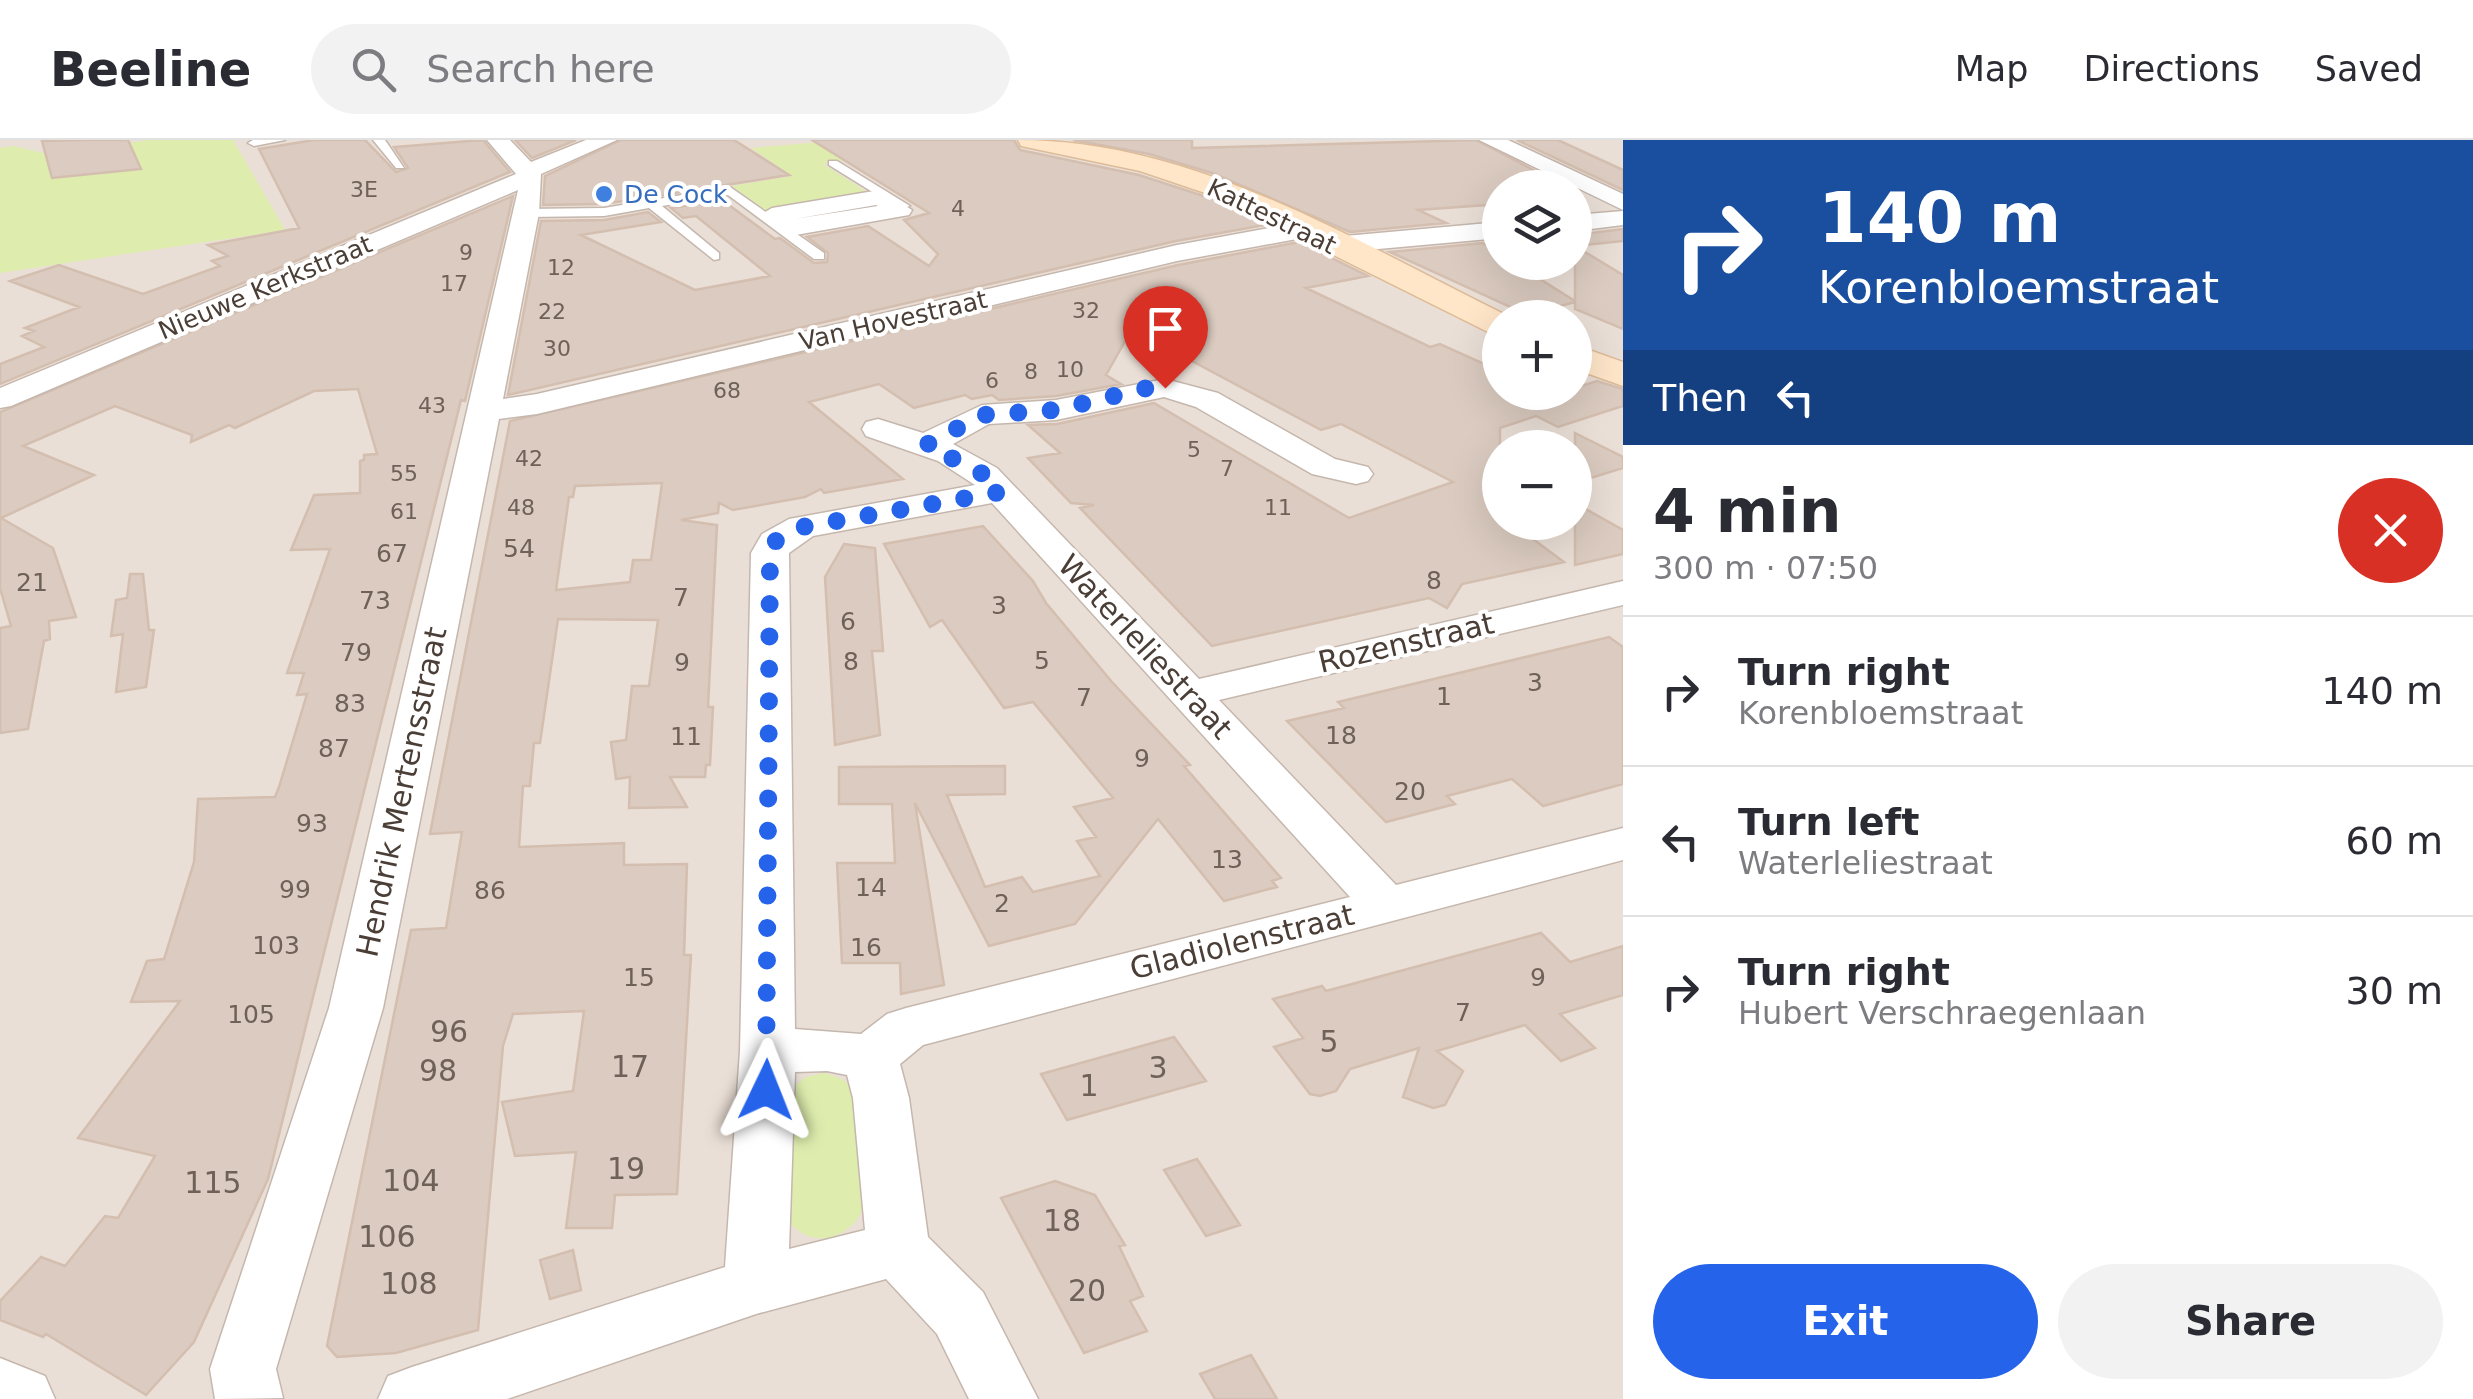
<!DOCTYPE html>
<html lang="en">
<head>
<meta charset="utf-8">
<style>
  body { margin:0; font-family:"DejaVu Sans",sans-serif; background:#f2f2f3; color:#2b2b33; height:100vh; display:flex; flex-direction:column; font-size:38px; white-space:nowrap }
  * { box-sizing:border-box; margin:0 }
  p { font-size:32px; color:#7c7c81 }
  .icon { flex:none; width:55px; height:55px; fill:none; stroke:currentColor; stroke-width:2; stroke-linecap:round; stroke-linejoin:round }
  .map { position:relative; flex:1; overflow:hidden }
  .details { display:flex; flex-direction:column; background:#fff; width:850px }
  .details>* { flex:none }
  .hud { background:#1a4fa0; color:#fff; overflow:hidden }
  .controls { position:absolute; left:1482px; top:30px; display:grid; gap:20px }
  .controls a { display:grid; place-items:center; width:110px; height:110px; border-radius:50%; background:#fff; box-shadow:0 10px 40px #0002; font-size:50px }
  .pin { position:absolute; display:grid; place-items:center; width:85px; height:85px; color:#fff; margin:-102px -42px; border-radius:50% 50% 50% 0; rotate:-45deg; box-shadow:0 0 10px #0007 }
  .pin .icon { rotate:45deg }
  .me { position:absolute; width:110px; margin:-55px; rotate:2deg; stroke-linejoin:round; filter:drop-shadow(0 0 8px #0008) }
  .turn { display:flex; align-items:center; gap:35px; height:210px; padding:0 30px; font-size:45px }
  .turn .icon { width:130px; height:130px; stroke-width:2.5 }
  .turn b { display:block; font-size:70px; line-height:85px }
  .then { display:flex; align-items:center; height:95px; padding:0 30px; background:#0003; gap:20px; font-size:38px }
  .round { display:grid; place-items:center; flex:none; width:105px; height:105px; border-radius:52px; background:#f2f2f3 }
  .overview { display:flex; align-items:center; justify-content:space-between; height:170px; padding:0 30px }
  h1 { font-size:60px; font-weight:600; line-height:75px }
  .button { display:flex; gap:20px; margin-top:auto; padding:20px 30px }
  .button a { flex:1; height:115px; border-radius:60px; background:#2563eb; color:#fff; font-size:40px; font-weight:600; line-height:115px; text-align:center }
  .button a+a { background:#f2f2f3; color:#2b2b33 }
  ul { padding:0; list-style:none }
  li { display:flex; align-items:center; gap:30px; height:150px; padding:0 30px; border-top:2px solid #e1e1e2 }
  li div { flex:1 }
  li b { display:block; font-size:38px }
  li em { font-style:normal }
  header { display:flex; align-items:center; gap:60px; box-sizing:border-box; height:140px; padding:0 50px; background:#fff; border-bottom:2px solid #e1e1e2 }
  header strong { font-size:48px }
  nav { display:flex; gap:55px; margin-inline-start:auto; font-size:35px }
  .search { width:700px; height:90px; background:#f2f2f3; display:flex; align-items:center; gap:25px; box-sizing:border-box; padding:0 35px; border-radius:55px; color:#7c7c81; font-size:38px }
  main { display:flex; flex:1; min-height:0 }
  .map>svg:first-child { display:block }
</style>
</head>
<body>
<header>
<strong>Beeline</strong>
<div class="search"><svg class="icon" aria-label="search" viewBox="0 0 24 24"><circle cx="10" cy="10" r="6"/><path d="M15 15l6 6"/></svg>Search here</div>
<nav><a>Map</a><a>Directions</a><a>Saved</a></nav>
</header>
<main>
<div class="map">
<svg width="1623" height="1259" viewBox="0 0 1623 1259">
  <rect width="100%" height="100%" fill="#f6efe9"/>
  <path fill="#eadfd6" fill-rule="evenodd" d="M0,0H1623V1259H0ZM1500,48H1575V122H1500ZM1500,178H1575V252H1500ZM1500,308H1575V382H1500Z"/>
  <path fill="#deedae" d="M147,0H233L285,90L0,133V8L13,6L56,16Z
    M845,0H876L895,12L823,24L875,57L772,75L732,46L792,36L751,8Z
    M823,933C841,937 851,942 860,958C860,982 867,1049 862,1069C859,1083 841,1096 827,1098C809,1100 799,1093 787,1080L793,947L806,937Z"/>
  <path fill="#dbcbc0" stroke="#d4beaf" stroke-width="2.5" fill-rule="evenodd" d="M85,0H128L141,29L52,38L42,1Z
    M314,0H365L396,32L408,28L394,7L483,0L510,32L0,244V224L44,207L22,196L34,191L25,188L79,167L10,141L59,125L143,154L220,126L212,121L228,116L208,105L299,88L259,9Z
    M515,0H576L532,18Z
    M620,0H734L789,35L604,64L543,65L545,36Z
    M812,0H1014L1020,10L1139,35L1216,60L1265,85L1176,101L508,255L541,81L604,80L648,72L661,82L581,95L695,150L770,136L696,76L683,78L671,68L722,60L775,99L780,98L814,123L827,122L828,113L807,97L868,86L929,126L938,114L904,80L929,73Z
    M1073,0H1192V8L1476,0L1568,48H1500V64L1418,70L1446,83L1350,92L1212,33L1149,14Z
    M1517,0H1558L1623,30V50Z
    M513,56L465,261L461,260L268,1039L194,1202L146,1255L46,1194L43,1197L0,1180V1161L41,1117L65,1126L105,1076L118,1078L155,1016L78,998L180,861L131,862L147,821L164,819L194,722L198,659L275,657L279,647L307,554L297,555L304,533H287L330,409L291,410L314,355L360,353V321L364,320V315L377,314L358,249L314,251L235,288L229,285L191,302L192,295L115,266L23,306L94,335L1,378L53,408L76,477L49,481L50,499L44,501L28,589L0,593V488L11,486L0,448V272Z
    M1623,89V101L1575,106L1623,135V189L1575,169V162L1528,175L1390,112L1483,103L1500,114V122H1513L1575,161V95Z
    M1299,102L1368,136L1306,148L1430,207L1440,204L1500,231V252H1575V248L1597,241L1623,249V266L1558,287L1536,276L1500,288V382H1510L1564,422L1462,444L1447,468L1429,458L1212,506L1080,368L1094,365L1071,363L1028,318L1060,313L1028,285L1057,284L1154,263L1349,378L1453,342L1341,284L1321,290L1132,189L1106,235L1121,244L1056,256L999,260L992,255L972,259L965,255L914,268L879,244L809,262L903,339L824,353L821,349L805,357L733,370L719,363L718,373L681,380L717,385L708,567H713L710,625H706L705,637H670L687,667L629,668L630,637L616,639L611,602L626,600L632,546H649L658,480L558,479L540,603H534L530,646H523L519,707L624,703V725L687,724L684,815H691L677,1054L615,1055L612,1088H566L576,1012L515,1016L502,962L573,951L584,871L513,874L503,906L478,1190L396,1213L337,1217L327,1206L411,790L446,788L462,692L430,694L510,281L1178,125ZM662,343L651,420H633L630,442L556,450L569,357H573L575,346Z
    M1575,293L1623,317V328L1591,338L1575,329Z
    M1575,363L1623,390V414L1575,425Z
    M983,386L1033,441L1046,463L1112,542L1190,625L1184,626L1281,738L1272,741L1277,747L1224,761L1158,679L1075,784L989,806L915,663L944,845L901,854L900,823H842L837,723H895L892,664H839V627L1005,626V654L947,655L985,747L1022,737L1033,752L1100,736L1077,701L1096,697L1074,667L1113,658L1033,562L1004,568L942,480L930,487L884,404Z
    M844,404L875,408L883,511H872L880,595L835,605L825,437Z
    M130,434H143L149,490H154L146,547L116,552L123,494L111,496L116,460L127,458Z
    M1609,497L1623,507V644L1543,666L1512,639L1447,656L1455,664L1386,682L1287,581L1344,568L1338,562Z
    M1541,793L1570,822L1623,806V855L1560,874L1595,908L1561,921L1525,885L1437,911L1463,931L1445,965L1433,968L1403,957L1419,908L1350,929L1336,951L1320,956L1310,954L1274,907L1303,898L1273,859L1322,846L1326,851Z
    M1174,897L1206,941L1067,980L1041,934Z
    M1197,1019L1240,1085L1206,1096L1164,1030Z
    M1055,1041L1095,1055L1125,1105L1119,1106L1143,1156L1130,1161L1147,1191L1084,1213L1001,1058Z
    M573,1110L581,1150L550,1159L540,1120Z
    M1251,1215L1277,1259H1215L1200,1234Z"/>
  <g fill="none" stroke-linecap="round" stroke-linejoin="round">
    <defs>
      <path id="lane" d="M253,0H285L254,6L248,3Z
        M373,0H385L404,28H396Z
        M829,21H837L910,66L900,69L829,25Z
        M730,47L824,113V119H814L728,55L662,66L719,113V119L714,120L649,68L604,76L527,77L521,73L527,69L604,68Z"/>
      <path id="street" d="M487,0H510L531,22L586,0H617L541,34L539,73L503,259L537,254L1177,105L1302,82L1315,90L1302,98L1177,121L537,274L499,279L383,868L276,1229L283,1258L215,1259L210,1229L329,868L518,50L11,266L0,268V248L516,34Z
        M1479,0H1508L1623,54V70Z
        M880,50L912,70L909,75L790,96L781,93L760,75L772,68ZM876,65L878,66L794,79Z
        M1623,71V85L1575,91V75Z
        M1500,82V98L1334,113L1321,105L1334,97Z
        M1165,239L1218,253L1335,319L1368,327L1373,334L1368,341L1356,344L1312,334L1196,267L1164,257L1056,280L989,284L953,304L997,328L1199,539L1623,441V465L1219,560L1396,745L1623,688V720L923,905L900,924L909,958L928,1097L983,1152L1038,1259H969L937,1194L886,1139L756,1174L507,1259H378L388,1236L412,1227L725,1127L740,911L751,413L762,394L789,379L975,345L938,321L866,296L862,289L866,282L878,279L923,293L982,265L1056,260ZM992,363L1350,757L906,868L887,874L861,894L795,889L789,413L813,396ZM827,931L847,935L853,958L865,1090L789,1109L795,932Z
        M0,1218L45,1236L55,1259H0Z"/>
      <path id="secondary" d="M1018,0C1196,0 1356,102 1512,178H1500V196L1488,192L1217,57L1140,31L1021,6Z
        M1575,205L1623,222V246L1575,229Z"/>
    </defs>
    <use href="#lane" stroke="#c5b7ad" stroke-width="3"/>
    <use href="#street" stroke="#c5b7ad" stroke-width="3"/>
    <use href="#secondary" stroke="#ddbb97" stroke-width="3"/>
    <use href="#lane" fill="#fff" fill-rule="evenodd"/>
    <use href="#street" fill="#fff" fill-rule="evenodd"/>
    <use href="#secondary" fill="#ffe6c9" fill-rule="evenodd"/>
  </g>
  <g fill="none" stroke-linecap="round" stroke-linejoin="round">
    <path stroke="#2563eb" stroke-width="18" stroke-dasharray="0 32.4" d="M766,950L770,413L774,402L802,387L1001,352L985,335L926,305L982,275L1056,270L1147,248H1165"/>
  </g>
  <circle fill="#3f7fe0" stroke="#fff" stroke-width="4" cx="604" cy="54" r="10"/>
  <g text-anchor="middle" stroke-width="8" stroke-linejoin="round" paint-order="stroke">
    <g font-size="22" fill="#6e6158">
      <text x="364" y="57">3E</text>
      <text x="958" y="76">4</text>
      <text x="466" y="120">9</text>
      <text x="561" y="135">12</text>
      <text x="454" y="151">17</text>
      <text x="1086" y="178">32</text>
      <text x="552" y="179">22</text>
      <text x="557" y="216">30</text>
      <text x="1070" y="237">10</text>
      <text x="1031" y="239">8</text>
      <text x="992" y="248">6</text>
      <text x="727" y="258">68</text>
      <text x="432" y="273">43</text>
      <text x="1194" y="317">5</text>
      <text x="529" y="326">42</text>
      <text x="1227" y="336">7</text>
      <text x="404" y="341">55</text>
      <text x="521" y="375">48</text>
      <text x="1278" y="375">11</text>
      <text x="404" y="379">61</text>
    </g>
    <g font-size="25" fill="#366cbe" stroke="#fff" text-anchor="start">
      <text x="624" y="63">De Cock</text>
    </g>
    <g font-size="25" fill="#4a3e36" stroke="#fff">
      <text transform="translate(1272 76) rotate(26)" y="9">Kattestraat</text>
      <text transform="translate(265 147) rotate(-23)" y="9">Nieuwe Kerkstraat</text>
      <text transform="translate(893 180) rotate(-13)" y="9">Van Hovestraat</text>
    </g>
    <g font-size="25" fill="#6e6158">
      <text x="519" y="417">54</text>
      <text x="392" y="422">67</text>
      <text x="1434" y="449">8</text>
      <text x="32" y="451">21</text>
      <text x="681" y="466">7</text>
      <text x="375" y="469">73</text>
      <text x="999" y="474">3</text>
      <text x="848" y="490">6</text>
      <text x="356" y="521">79</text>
      <text x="1042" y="529">5</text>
      <text x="851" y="530">8</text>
      <text x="682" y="531">9</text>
      <text x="1535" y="551">3</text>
      <text x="1444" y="565">1</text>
      <text x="1084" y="566">7</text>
      <text x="350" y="572">83</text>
      <text x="1341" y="604">18</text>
      <text x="686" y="605">11</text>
      <text x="334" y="617">87</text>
      <text x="1142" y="627">9</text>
      <text x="1410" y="660">20</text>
      <text x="312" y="692">93</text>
      <text x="1227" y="728">13</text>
      <text x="871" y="756">14</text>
      <text x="295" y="758">99</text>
      <text x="490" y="759">86</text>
      <text x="1002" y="772">2</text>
      <text x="276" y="814">103</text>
      <text x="866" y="816">16</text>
      <text x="639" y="846">15</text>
      <text x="1538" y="846">9</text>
      <text x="1463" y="881">7</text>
      <text x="251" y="883">105</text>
    </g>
    <g font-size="30" fill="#4a3e36" stroke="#fff">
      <text transform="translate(1406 503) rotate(-13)" y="10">Rozenstraat</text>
      <text transform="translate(1145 507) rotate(47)" y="10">Waterleliestraat</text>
      <text transform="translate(402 652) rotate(-78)" y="10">Hendrik Mertensstraat</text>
      <text transform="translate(1242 802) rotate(-14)" y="10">Gladiolenstraat</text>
    </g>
    <g font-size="30" fill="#6e6158">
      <text x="449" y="902">96</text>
      <text x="1329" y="912">5</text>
      <text x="630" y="937">17</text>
      <text x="1158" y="938">3</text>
      <text x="438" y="941">98</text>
      <text x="1089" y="956">1</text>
      <text x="626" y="1039">19</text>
      <text x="411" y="1051">104</text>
      <text x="213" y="1053">115</text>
      <text x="1062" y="1091">18</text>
      <text x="387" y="1107">106</text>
      <text x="409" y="1154">108</text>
      <text x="1087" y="1161">20</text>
    </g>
  </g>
</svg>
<div class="controls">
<a><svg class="icon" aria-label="layers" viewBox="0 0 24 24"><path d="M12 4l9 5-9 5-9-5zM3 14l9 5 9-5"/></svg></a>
<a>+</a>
<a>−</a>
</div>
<div class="pin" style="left:1165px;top:248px;background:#d93025"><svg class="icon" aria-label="arrive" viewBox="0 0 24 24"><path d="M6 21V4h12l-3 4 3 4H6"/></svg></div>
<svg class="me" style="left:766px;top:950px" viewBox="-20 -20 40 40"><path d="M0-17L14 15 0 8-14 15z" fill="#2563eb" stroke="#fff" stroke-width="4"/></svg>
</div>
<section class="details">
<div class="hud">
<div class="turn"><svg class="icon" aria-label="right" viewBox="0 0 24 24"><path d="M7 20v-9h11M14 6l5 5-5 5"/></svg><div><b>140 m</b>Korenbloemstraat</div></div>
<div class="then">Then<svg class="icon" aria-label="left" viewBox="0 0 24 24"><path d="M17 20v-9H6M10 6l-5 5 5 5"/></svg></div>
</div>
<div class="overview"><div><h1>4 min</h1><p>300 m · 07:50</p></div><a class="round" style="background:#d93025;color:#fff"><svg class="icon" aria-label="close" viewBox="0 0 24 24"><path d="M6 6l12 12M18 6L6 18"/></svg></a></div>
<ul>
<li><svg class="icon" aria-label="right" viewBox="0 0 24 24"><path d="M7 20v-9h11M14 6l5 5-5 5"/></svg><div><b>Turn right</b><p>Korenbloemstraat</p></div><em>140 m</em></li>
<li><svg class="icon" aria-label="left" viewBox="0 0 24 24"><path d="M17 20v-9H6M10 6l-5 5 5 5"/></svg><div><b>Turn left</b><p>Waterleliestraat</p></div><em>60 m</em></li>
<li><svg class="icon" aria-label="right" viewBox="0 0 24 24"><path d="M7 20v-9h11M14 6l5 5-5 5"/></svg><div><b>Turn right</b><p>Hubert Verschraegenlaan</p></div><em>30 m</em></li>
</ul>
<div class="button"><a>Exit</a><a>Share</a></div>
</section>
</main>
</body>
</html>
